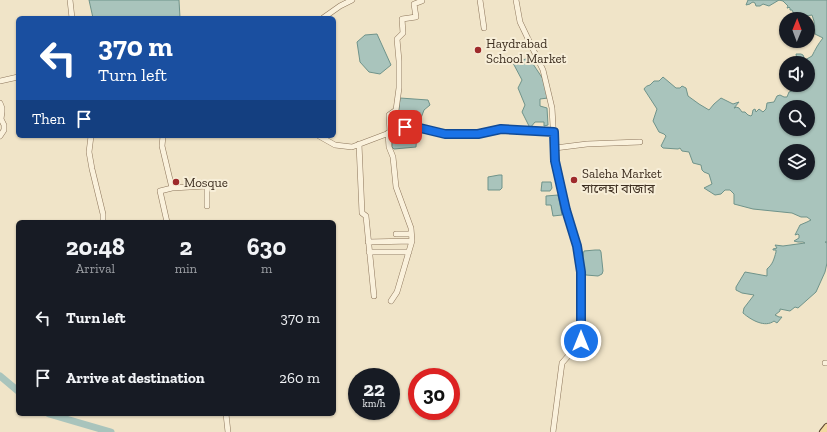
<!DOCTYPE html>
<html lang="en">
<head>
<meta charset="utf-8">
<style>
  body { margin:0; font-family:"Zilla Slab","Noto Sans Bengali",serif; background:#242831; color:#f1f3f6; height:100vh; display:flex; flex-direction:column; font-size:15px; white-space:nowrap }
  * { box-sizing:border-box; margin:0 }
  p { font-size:13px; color:#9ea1a6 }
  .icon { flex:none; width:22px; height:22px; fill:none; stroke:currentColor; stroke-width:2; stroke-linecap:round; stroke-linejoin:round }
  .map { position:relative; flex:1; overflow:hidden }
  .panel { position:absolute; left:16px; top:220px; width:320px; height:196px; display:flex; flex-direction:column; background:#171b24; border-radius:6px; box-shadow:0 1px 3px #0004 }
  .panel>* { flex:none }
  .top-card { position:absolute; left:16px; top:16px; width:320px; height:122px; border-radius:6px; box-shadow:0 1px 3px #0004; background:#1a4fa0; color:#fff; overflow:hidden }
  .needle { width:26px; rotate:1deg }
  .controls { position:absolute; left:779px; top:12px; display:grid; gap:8px }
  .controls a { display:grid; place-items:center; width:36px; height:36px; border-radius:50%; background:#171b24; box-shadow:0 1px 3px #0004; font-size:20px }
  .speed { position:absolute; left:348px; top:368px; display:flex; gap:8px; font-size:20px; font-weight:700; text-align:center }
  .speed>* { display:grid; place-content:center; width:52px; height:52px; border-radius:50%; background:#171b24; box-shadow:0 1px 3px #0004; line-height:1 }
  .speed small { font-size:10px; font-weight:400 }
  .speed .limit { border:6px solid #d22; background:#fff; color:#111 }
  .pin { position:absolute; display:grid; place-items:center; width:34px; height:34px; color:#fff; margin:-17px; border-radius:8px; box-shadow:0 2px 6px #0006 }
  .me { position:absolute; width:44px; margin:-22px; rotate:0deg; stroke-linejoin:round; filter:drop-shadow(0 0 3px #0008) }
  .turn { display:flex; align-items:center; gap:14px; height:84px; padding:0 16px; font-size:18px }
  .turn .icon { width:52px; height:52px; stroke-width:2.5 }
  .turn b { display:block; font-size:28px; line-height:34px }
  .then { display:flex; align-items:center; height:38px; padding:0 16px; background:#0003; gap:8px; font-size:15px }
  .eta { display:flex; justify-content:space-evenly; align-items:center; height:68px; text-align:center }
  .eta b { font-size:24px; font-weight:800; line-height:28px }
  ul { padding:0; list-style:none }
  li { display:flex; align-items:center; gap:12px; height:60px; padding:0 16px }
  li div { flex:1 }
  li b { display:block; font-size:15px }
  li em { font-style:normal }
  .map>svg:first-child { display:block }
</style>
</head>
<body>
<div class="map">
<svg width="827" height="432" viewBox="0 0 827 432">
  <rect width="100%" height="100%" fill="#f0e4c8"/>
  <path fill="#a9c4bc" stroke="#6f938a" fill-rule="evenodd" d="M89,0H179L180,18H93Z
    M748,0H827V242H825L827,243V263L825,272L816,292L798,308L795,307L790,311L780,309V311L775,315L779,317H782L777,323L774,321C765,328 751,320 743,313L744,308L754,295L742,293L736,290V287L745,272L767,276V269C773,264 774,259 776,252V250H773V249L777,248L775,245L783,246L805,243L803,242H798L794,241L799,238V235L798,234L795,235L800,225L807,222L811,220L807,217H801L792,213L753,209L734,204V194L730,190H725L721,194L715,195L704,188L712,184L709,174L704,172L702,170L701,165L693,163L689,152L682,151L680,148L678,149L663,148L661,146L666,136L664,134L659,132L653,121L657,109L644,89C646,86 647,86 650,85L654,81H659L663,77L676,88H680L682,86L686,88L688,96L699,104L709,110L714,104L721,98L733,104L739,102L734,108H735L736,107L739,108L742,112H745L748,115L751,116L752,115L753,110L755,109L756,112L759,109L763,112L766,109L767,103L774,102L777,96L780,95L784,97H787L789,92L792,91L796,88L799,89L801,87L800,85H808V63H793L795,60H797L796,54H801L803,55L805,60L812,56C815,50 818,44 823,38L815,34L814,21L812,15L806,16L805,19H792H793V15L794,14L792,10H790V8L789,7L788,8H787L788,6L783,1L779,0L769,6L763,4L760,6H756L755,3L753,2L751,3L750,4L746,5ZM786,107H808V129H786ZM786,151H808V173H786Z
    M377,34L391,65L380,74L369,72L360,62L357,42L365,35Z
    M529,58L543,79L548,98L540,99V106L547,108L548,125L544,126V122H535L530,128L522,112L525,105L518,88L522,80L513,63Z
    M400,98L428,100L430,105L424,110L418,126H397Z
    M417,130L416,147L394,149L392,147L393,134L396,132Z
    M499,175H502V188L500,190H488V177Z
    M542,182H551L552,188L550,191H541Z
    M558,195L562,215L553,216L551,205H546V196Z
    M595,250H600L601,252L603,271L602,274L598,276L586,275C582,269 582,258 584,251Z"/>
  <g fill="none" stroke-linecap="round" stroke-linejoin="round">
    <path stroke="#a9c4bc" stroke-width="7" d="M0,376L18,391
      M49,414L111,432"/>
    <defs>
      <path id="minor" d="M70,0L72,18
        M480,0L484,28
        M516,0L520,22L543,70L552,108L555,161L566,210L577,246L581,272V341L576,347L562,363L553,432
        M323,18L340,6L352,0
        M0,81L18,77
        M0,103L2,108V112L1,119L4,125V130L0,136
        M388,133L389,147L393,157L396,187L411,228L412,241L397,292L391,301
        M390,133L389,115L396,110L399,88V61L397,39L403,33L402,19L416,17L414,4L422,1V0
        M91,136L89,152L92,169L103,214V222
        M163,136L162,146L172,188L160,191L167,222
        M319,136L335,145L352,147L405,127L420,128L445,134H478L501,129L553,132
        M359,144L362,213L366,216L374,296
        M555,148L587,144L640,142
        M172,188L207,186V206
        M396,234H411
        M368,242L412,241
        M369,252H409
        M825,363H827
        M226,414L228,432"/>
      <path id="major" d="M823,432L827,427"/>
    </defs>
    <use href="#minor" stroke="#8d765c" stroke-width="6"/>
    <use href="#major" stroke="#5b4430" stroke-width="8"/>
    <use href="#minor" stroke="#faf1dc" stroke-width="5"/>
    <use href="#major" stroke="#f3d9a0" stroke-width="6"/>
  </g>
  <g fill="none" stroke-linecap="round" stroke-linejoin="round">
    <defs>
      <path id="route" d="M405,127L420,128L445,134H478L501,129L554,132L555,161L566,210L577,246L581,272V341"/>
    </defs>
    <use href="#route" stroke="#114b97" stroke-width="10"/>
    <use href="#route" stroke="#1a73e8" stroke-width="7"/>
  </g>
  <g fill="#9e2a2b" stroke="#f7eed8" stroke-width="1.5">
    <circle cx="478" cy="50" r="4"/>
    <circle cx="574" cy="180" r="4"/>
    <circle cx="176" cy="182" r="4"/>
  </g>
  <g text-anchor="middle" stroke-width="4" stroke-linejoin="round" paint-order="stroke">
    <g font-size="13" fill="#3d2e20" stroke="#f7eed8" text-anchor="start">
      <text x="486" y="48">Haydrabad<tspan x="486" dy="15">School Market</tspan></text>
      <text x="582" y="178">Saleha Market<tspan x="582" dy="15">সালেহা বাজার</tspan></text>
      <text x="184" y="187">Mosque</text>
    </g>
  </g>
</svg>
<div class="controls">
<a><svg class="needle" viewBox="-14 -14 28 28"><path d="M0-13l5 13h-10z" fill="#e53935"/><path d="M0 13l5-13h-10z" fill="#9ea1a6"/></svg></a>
<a><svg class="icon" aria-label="sound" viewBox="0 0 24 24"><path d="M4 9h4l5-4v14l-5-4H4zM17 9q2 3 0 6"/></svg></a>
<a><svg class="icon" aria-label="search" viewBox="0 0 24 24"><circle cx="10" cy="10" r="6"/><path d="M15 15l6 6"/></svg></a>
<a><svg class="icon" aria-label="layers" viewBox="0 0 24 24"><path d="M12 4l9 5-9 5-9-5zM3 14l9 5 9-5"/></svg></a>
</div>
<div class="speed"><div>22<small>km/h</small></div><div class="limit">30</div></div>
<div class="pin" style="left:405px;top:127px;background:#d93025"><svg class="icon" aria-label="arrive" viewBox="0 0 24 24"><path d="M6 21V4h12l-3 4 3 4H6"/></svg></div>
<svg class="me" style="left:581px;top:341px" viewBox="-20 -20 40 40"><circle r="17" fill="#1a73e8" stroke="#fff" stroke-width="3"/><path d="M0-11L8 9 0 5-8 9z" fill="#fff"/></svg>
<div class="top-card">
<div class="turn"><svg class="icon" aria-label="left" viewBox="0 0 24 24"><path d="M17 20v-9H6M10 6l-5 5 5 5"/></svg><div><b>370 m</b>Turn left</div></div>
<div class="then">Then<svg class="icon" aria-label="arrive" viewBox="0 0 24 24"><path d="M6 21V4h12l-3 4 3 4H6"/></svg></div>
</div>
<section class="panel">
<div class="eta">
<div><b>20:48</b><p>Arrival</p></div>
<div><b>2</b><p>min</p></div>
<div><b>630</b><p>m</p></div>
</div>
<ul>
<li><svg class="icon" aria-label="left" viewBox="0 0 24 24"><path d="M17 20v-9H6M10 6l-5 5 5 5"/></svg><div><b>Turn left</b></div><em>370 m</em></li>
<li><svg class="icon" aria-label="arrive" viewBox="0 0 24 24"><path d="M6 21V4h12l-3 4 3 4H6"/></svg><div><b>Arrive at destination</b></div><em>260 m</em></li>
</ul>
</section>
</div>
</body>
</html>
